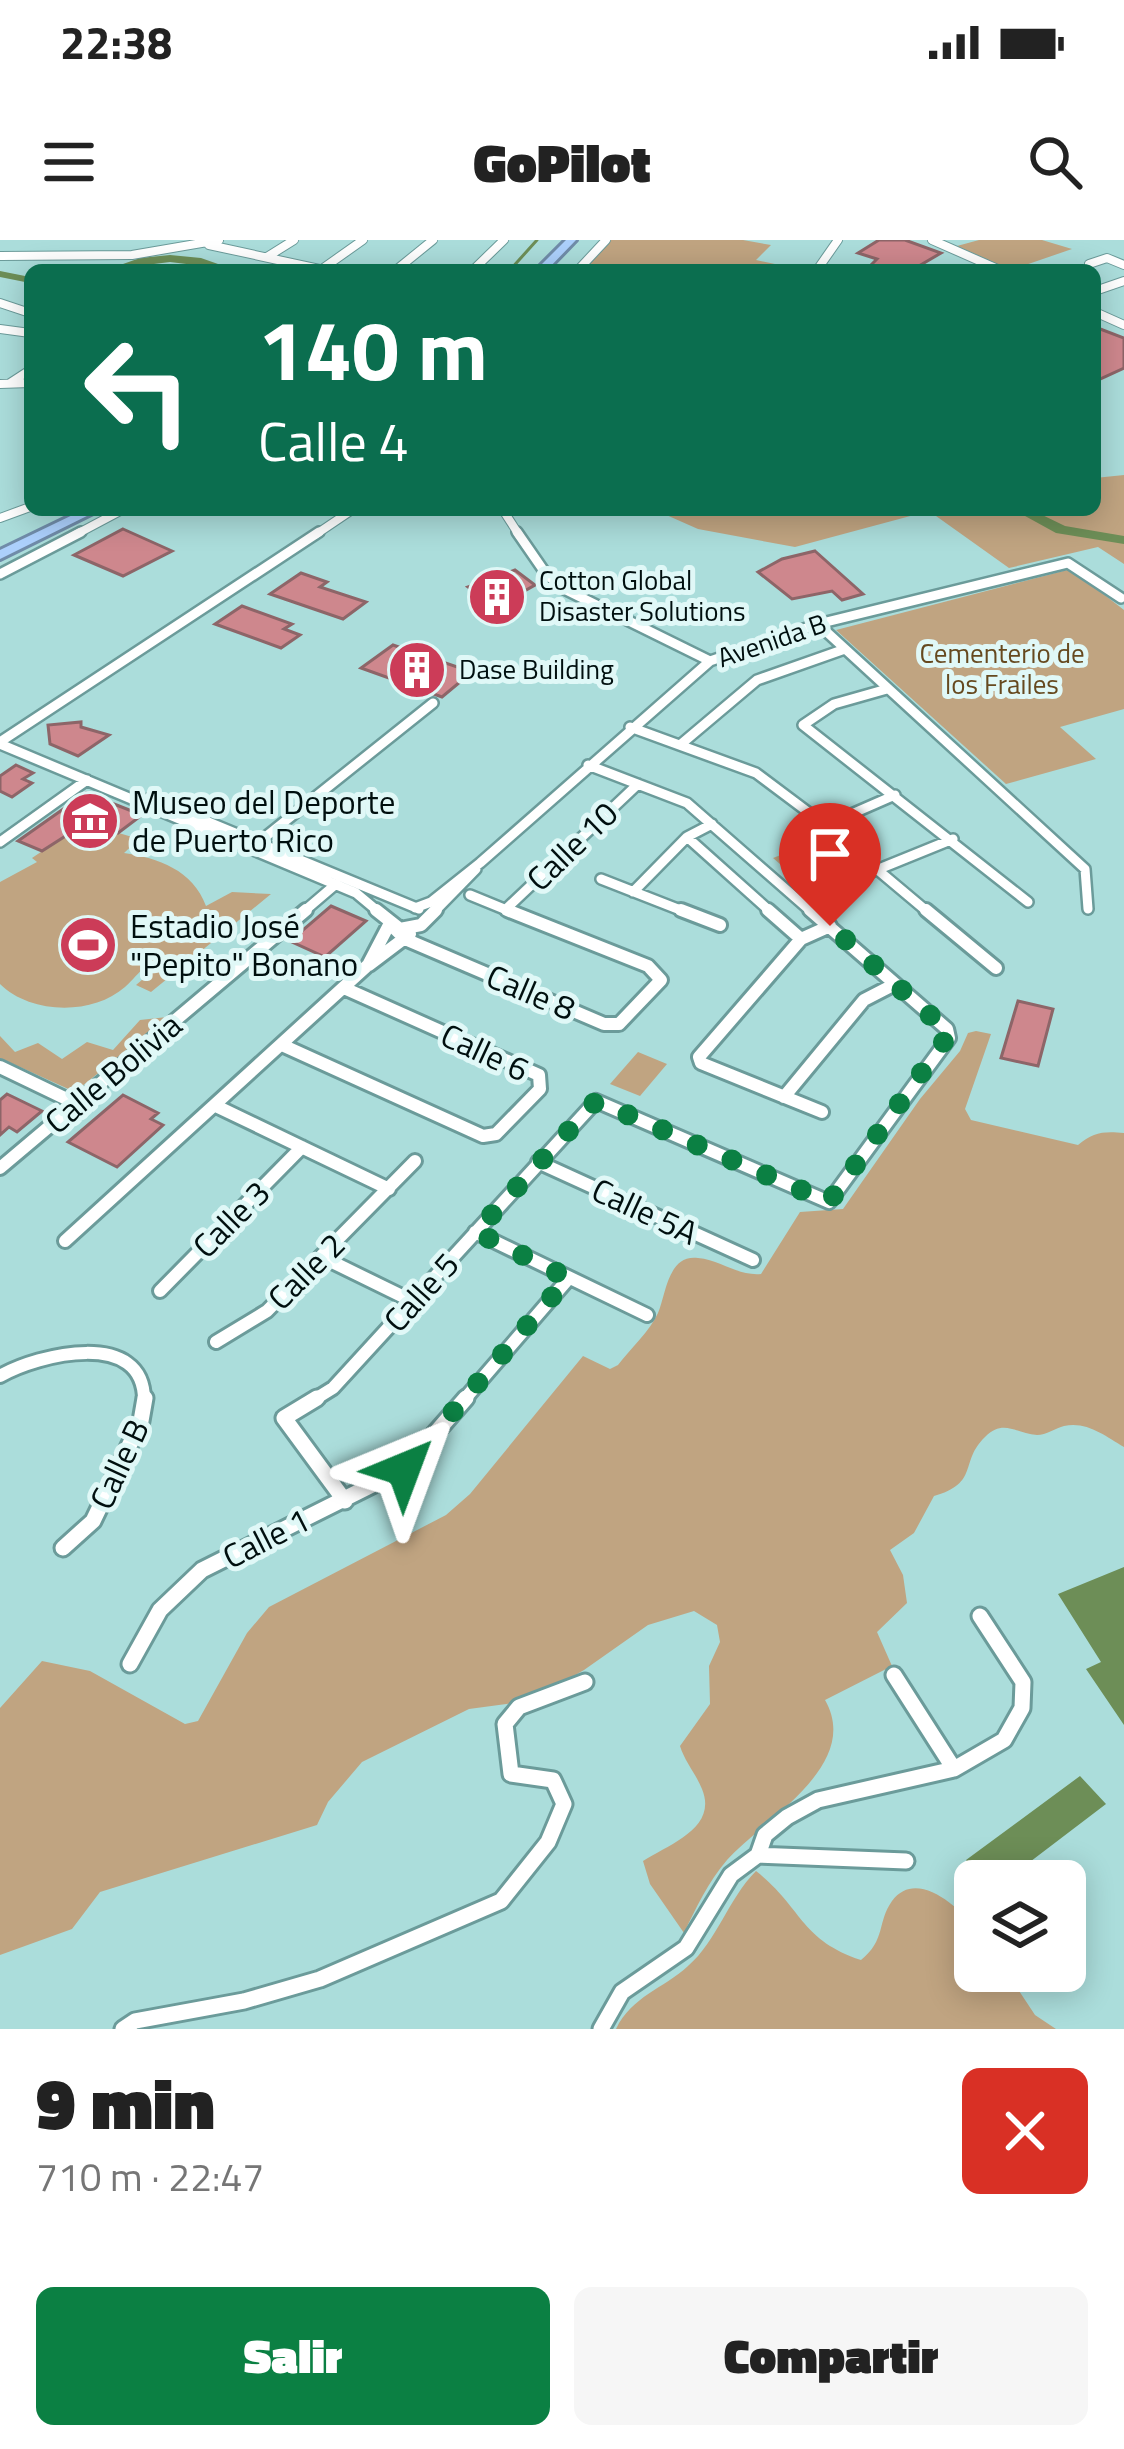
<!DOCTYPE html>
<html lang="es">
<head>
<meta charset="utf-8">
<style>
  body { margin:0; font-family:"Titillium Web",sans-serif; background:#f6f6f6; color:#222; height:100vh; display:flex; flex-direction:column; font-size:45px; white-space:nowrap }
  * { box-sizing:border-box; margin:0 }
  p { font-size:39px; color:#767676 }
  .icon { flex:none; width:66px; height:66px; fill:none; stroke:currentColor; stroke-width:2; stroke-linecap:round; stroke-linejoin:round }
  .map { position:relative; height:1789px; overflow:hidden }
  .panel { display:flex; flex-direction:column; background:#fff; flex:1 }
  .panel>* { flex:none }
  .guide { position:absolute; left:24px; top:24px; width:1077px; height:252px; border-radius:18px; box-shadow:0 6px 30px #0003; background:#0b6e4f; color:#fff; overflow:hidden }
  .fabs { position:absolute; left:954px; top:1620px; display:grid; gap:24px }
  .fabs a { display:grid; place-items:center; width:132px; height:132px; border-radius:18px; background:#fff; box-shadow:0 6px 30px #0003; font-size:60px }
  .pin { position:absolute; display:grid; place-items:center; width:102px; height:102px; color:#fff; margin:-123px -51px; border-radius:50% 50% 50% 0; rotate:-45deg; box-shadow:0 0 12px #0007 }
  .pin .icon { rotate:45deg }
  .me { position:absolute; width:132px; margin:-66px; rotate:44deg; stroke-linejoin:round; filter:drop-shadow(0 0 9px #0008) }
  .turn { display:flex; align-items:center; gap:42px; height:252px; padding:0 36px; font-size:54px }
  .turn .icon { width:156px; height:156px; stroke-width:2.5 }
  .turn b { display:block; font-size:84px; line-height:102px }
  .round { display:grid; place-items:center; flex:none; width:126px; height:126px; border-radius:18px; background:#f6f6f6 }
  .headline { display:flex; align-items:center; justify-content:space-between; height:204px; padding:0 36px }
  h1 { font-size:72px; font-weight:800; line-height:90px }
  .cta { display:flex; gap:24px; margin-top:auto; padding:24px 36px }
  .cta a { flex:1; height:138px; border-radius:18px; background:#0b8043; color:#fff; font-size:48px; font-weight:800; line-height:138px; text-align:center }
  .cta a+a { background:#f6f6f6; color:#222 }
  .status { display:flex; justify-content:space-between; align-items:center; height:84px; padding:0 60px; background:#fff; direction:ltr }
  .status svg { height:33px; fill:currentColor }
  header { display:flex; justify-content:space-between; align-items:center; height:156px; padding:0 36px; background:#fff; font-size:54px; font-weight:800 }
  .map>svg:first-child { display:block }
</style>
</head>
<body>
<div class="status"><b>22:38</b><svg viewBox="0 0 49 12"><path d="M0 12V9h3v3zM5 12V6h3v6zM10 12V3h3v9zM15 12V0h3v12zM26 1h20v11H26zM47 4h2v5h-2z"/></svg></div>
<header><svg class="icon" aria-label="menu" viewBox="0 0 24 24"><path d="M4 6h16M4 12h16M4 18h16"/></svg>GoPilot<svg class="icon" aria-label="search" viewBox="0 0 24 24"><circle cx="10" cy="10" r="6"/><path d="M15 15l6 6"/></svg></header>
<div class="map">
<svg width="1124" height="1789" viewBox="0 0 1124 1789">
  <rect width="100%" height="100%" fill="#abdddb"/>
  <path fill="#c0a481" d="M610,0H743L771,5L756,20L803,30H581Z
    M979,0H1042L1072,9L1011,30L957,6Z
    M1124,235V324L1098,307L1009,328L929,271L795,307L698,289L655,270H1095V238Z
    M1071,329L1124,370V469L1060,487L1096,519L1006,544L836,390Z
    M95,586L139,599L124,613C158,618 193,630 206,666L232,652L271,654L151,752L136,745L150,733L143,729C136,735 129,744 125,747C92,776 30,774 0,744V642L37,622L32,618L75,589Z
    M843,591L888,627L809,649L773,618Z
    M167,777L75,852L0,818V796L15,812L38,803L62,819L87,802L113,810L140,780Z
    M976,791L991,794L965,869L971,880L1078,905C1093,892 1104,891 1124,893V1207C1105,1196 1087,1181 1064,1186C1056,1188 1046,1195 1037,1195C1016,1194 1004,1178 985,1197C959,1222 980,1243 934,1256L914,1293L890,1310L903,1335L907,1363L877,1392L892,1426L825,1460C863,1526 761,1581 727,1620C708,1642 696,1668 684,1693L650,1644L643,1621C670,1604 718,1588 702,1549C696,1534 685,1522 680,1506L710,1464L709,1426L720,1402L717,1385L694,1371L648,1385L584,1430L530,1461L469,1469L362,1522L328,1562L317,1585L100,1652L72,1689L0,1715V1468L42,1421L90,1431L185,1484L198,1481L247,1393L269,1367L446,1275L470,1254L583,1116L610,1129L618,1125C630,1109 650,1091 658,1073C666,1054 668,1014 698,1018C721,1020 737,1036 761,1034L800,972L843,969L920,859L960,811L968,793Z
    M638,812L667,824L640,856L610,844Z
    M756,1631C803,1668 799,1699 861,1720C886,1700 877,1682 892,1661C917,1628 958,1668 975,1686V1731H1006L1035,1775L1056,1789H616C632,1756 663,1749 688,1726C717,1701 728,1659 756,1631Z"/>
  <path fill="#6d8e57" d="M1124,1327V1485L1086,1429L1101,1422L1058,1354Z
    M1080,1536L1106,1564L1005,1641H984L966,1620Z"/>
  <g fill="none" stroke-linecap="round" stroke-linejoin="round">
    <path stroke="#6d8e57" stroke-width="3" d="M510,30L537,0"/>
    <path fill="#6d8e57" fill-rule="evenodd" d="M170,15L201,18L235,30L170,22L106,30L140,18Z
      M0,31L30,37V43L0,37Z
      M1014,270H1032L1065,286L1124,296V304L1056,293Z"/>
  </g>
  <path fill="#ce878d" stroke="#8d6568" stroke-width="3" d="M879,0H905L941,13L912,30H866L877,19L858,13Z
    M1095,87L1124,98V128L1100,139L1095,137Z
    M123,289L172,311L123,336L74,315Z
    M815,311L863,354L842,360L832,351L792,359L758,332L782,319Z
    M515,330L535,345L496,367L468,347Z
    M301,333L327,342L320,347L366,362L343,379L270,354Z
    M242,366L292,384L284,389L300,395L281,408L215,384Z
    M393,405L472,432L442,457L361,428Z
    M81,482V487L109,495L78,516L50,504L48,485Z
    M16,525L33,533L23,539L32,543L12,557L0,551V536Z
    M86,553L142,575L118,593L95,586L75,590L42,611L18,601Z
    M331,666L366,681L325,717L290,701Z
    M1018,761L1053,769L1038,826L1001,818Z
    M7,854L42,871L17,892L9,887L0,895V860Z
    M123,855L158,873L151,879L163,885L117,927L68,902Z"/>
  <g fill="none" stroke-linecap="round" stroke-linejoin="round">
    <defs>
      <path id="minor-far3" d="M932,0L1000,30
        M209,5L324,30
        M0,16L132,15L219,0
        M267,17L294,0
        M1089,24L1107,18L1124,25
        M322,29L363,0
        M396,30L433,0
        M473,30L504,0
        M578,30L606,0
        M817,30L838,0
        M1095,51L1124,41
        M0,63L30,73
        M1095,72L1124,85
        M0,89L30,93
        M10,143L30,130
        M0,144L30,143
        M503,270L519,295
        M0,278L30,267
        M75,295L122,270
        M315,295L352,270"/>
      <path id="minor-far2" d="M517,292L546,334L564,349L710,421
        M0,334L81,292
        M818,384L1085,629L1088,669
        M887,449L834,464L803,485L1028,662
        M630,487L756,533L820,581L840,579L895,555
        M0,502L319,292
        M0,504L356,653L380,673
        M680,505L757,440L845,409
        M588,525L687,563L813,673
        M150,558L419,669
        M687,597L772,673
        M0,602L87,540
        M259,602L433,463
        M879,631L929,673
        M601,639L688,673
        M633,652L687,597L712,584
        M470,655L514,673
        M800,661L953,599
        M415,668L431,662L480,623L710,421L818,384L1068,323L1121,358
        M506,669L638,544
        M302,673L336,644
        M433,673L476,629"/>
      <path id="minor-far1" d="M376,670L400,689L421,685L436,670
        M681,670L720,685
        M768,670L801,699
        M926,670L996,728
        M395,689L405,699L604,784H619L661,740L648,726L507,670
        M369,725L410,694
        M282,805L483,896L496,894L540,849L539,835L344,748
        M0,827L77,864
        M784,857L864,760L895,744
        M216,866L389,949
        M822,872L701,823L699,817L801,699L830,686
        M538,922L753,1020
        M0,928L306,670
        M475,992L647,1075
        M65,1001L368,725L390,683
        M322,1017L412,1061
        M160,1051L302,907
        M216,1102L267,1071L415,921
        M0,1136C38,1114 145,1088 144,1161
        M312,1161L333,1148L596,861L829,962L949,798L947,789L810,670
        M463,1161L569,1038"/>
      <path id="minor" d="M317,1158L284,1178L345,1261
        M63,1308L93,1281L141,1181L145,1158
        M130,1424L160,1370L202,1330L404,1229L466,1158
        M894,1435L954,1529
        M758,1615L906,1621
        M123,1789L135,1781L244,1761L320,1739L501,1661L548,1602L564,1564L553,1540L511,1534L505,1484L519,1467L585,1442
        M601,1789L622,1752L686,1708L731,1635L758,1615L765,1595L787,1577L818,1560L954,1529L1004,1500L1022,1468L1023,1442L980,1376"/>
      <path id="highway" d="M566,0H576L547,30H536Z
        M83,270H99L0,319V310Z"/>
    </defs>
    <use href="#minor-far3" stroke="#6b9b9a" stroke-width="10"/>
    <use href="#minor-far2" stroke="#6b9b9a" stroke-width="14"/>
    <use href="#minor-far1" stroke="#6b9b9a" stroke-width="18"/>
    <use href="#minor" stroke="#6b9b9a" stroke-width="21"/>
    <use href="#highway" stroke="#708ca9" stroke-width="6"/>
    <use href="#minor-far3" stroke="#fff" stroke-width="8"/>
    <use href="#minor-far2" stroke="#fff" stroke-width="9"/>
    <use href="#minor-far1" stroke="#fff" stroke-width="12"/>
    <use href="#minor" stroke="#fff" stroke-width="15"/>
    <use href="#highway" fill="#acd0fc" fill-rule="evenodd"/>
  </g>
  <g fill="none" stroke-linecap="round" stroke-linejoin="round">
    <path stroke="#0b8043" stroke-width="21" stroke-dasharray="0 37.8" d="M404,1229L568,1038L476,992L596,861L829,962L950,793L830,686"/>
  </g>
  <defs>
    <symbol id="building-disc" viewBox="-11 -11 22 22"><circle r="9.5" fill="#cc3c58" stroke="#e0f8f7"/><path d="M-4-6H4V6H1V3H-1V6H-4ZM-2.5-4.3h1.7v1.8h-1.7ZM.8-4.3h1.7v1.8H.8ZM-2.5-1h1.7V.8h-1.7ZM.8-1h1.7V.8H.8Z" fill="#fff"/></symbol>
    <symbol id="museum-disc" viewBox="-11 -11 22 22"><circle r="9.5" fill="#cc3c58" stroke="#e0f8f7"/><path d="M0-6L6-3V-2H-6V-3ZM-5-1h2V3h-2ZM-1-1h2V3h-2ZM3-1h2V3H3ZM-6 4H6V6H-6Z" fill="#fff"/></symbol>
    <symbol id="stadium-disc" viewBox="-11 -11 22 22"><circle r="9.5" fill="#cc3c58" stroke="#e0f8f7"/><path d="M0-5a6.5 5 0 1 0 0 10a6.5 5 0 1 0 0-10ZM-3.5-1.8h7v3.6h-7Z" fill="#fff"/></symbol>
  </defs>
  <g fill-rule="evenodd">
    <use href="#building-disc" x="464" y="324" width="66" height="66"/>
    <use href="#building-disc" x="384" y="397" width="66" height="66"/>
    <use href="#museum-disc" x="57" y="548" width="66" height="66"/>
    <use href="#stadium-disc" x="55" y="672" width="66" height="66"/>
  </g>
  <g text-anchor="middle" stroke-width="10" stroke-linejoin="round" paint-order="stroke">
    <g font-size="27" fill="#000f0f" stroke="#e0f8f7" text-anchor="start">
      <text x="539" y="350">Cotton Global<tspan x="539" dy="31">Disaster Solutions</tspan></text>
      <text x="459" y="439">Dase Building</text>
    </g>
    <g font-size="27" fill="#000f0f" stroke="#e0f8f7">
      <text transform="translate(772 401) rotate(-19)" y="9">Avenida B</text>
    </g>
    <g font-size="27" fill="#66491f" stroke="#e0f8f7">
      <text x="1002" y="423">Cementerio de<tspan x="1002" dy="31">los Frailes</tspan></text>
    </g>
    <g font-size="33" fill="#000f0f" stroke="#e0f8f7" text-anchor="start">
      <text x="132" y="574">Museo del Deporte<tspan x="132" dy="38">de Puerto Rico</tspan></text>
      <text x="130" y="698">Estadio José<tspan x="130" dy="38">"Pepito" Bonano</tspan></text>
    </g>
    <g font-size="33" fill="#000f0f" stroke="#e0f8f7">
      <text transform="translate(572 606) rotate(-44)" y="12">Calle 10</text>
      <text transform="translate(531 752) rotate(23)" y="12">Calle 8</text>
      <text transform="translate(485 812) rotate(25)" y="12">Calle 6</text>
      <text transform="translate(113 833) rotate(-40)" y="12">Calle Bolivia</text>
      <text transform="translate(645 971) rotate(25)" y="12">Calle 5A</text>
      <text transform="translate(231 979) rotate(-45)" y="12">Calle 3</text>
      <text transform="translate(306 1031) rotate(-45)" y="12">Calle 2</text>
      <text transform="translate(421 1052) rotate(-48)" y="12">Calle 5</text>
      <text transform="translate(119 1224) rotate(-65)" y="12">Calle B</text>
      <text transform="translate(266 1298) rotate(-27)" y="12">Calle 1</text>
    </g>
  </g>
</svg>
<div class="fabs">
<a><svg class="icon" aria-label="layers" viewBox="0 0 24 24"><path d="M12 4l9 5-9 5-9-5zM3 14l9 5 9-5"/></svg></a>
</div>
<div class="pin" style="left:830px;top:686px;background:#d93025"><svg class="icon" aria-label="arrive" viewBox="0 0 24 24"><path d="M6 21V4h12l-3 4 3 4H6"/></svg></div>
<svg class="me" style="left:404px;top:1229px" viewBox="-20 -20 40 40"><path d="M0-17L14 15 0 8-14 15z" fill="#0b8043" stroke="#fff" stroke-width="4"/></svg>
<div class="guide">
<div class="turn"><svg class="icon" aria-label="left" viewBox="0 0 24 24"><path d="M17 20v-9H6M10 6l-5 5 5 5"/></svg><div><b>140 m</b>Calle 4</div></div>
</div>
</div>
<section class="panel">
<div class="headline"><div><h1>9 min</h1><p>710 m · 22:47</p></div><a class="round" style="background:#d93025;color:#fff"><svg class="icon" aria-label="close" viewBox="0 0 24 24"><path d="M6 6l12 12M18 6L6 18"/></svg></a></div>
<div class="cta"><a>Salir</a><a>Compartir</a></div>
</section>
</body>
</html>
